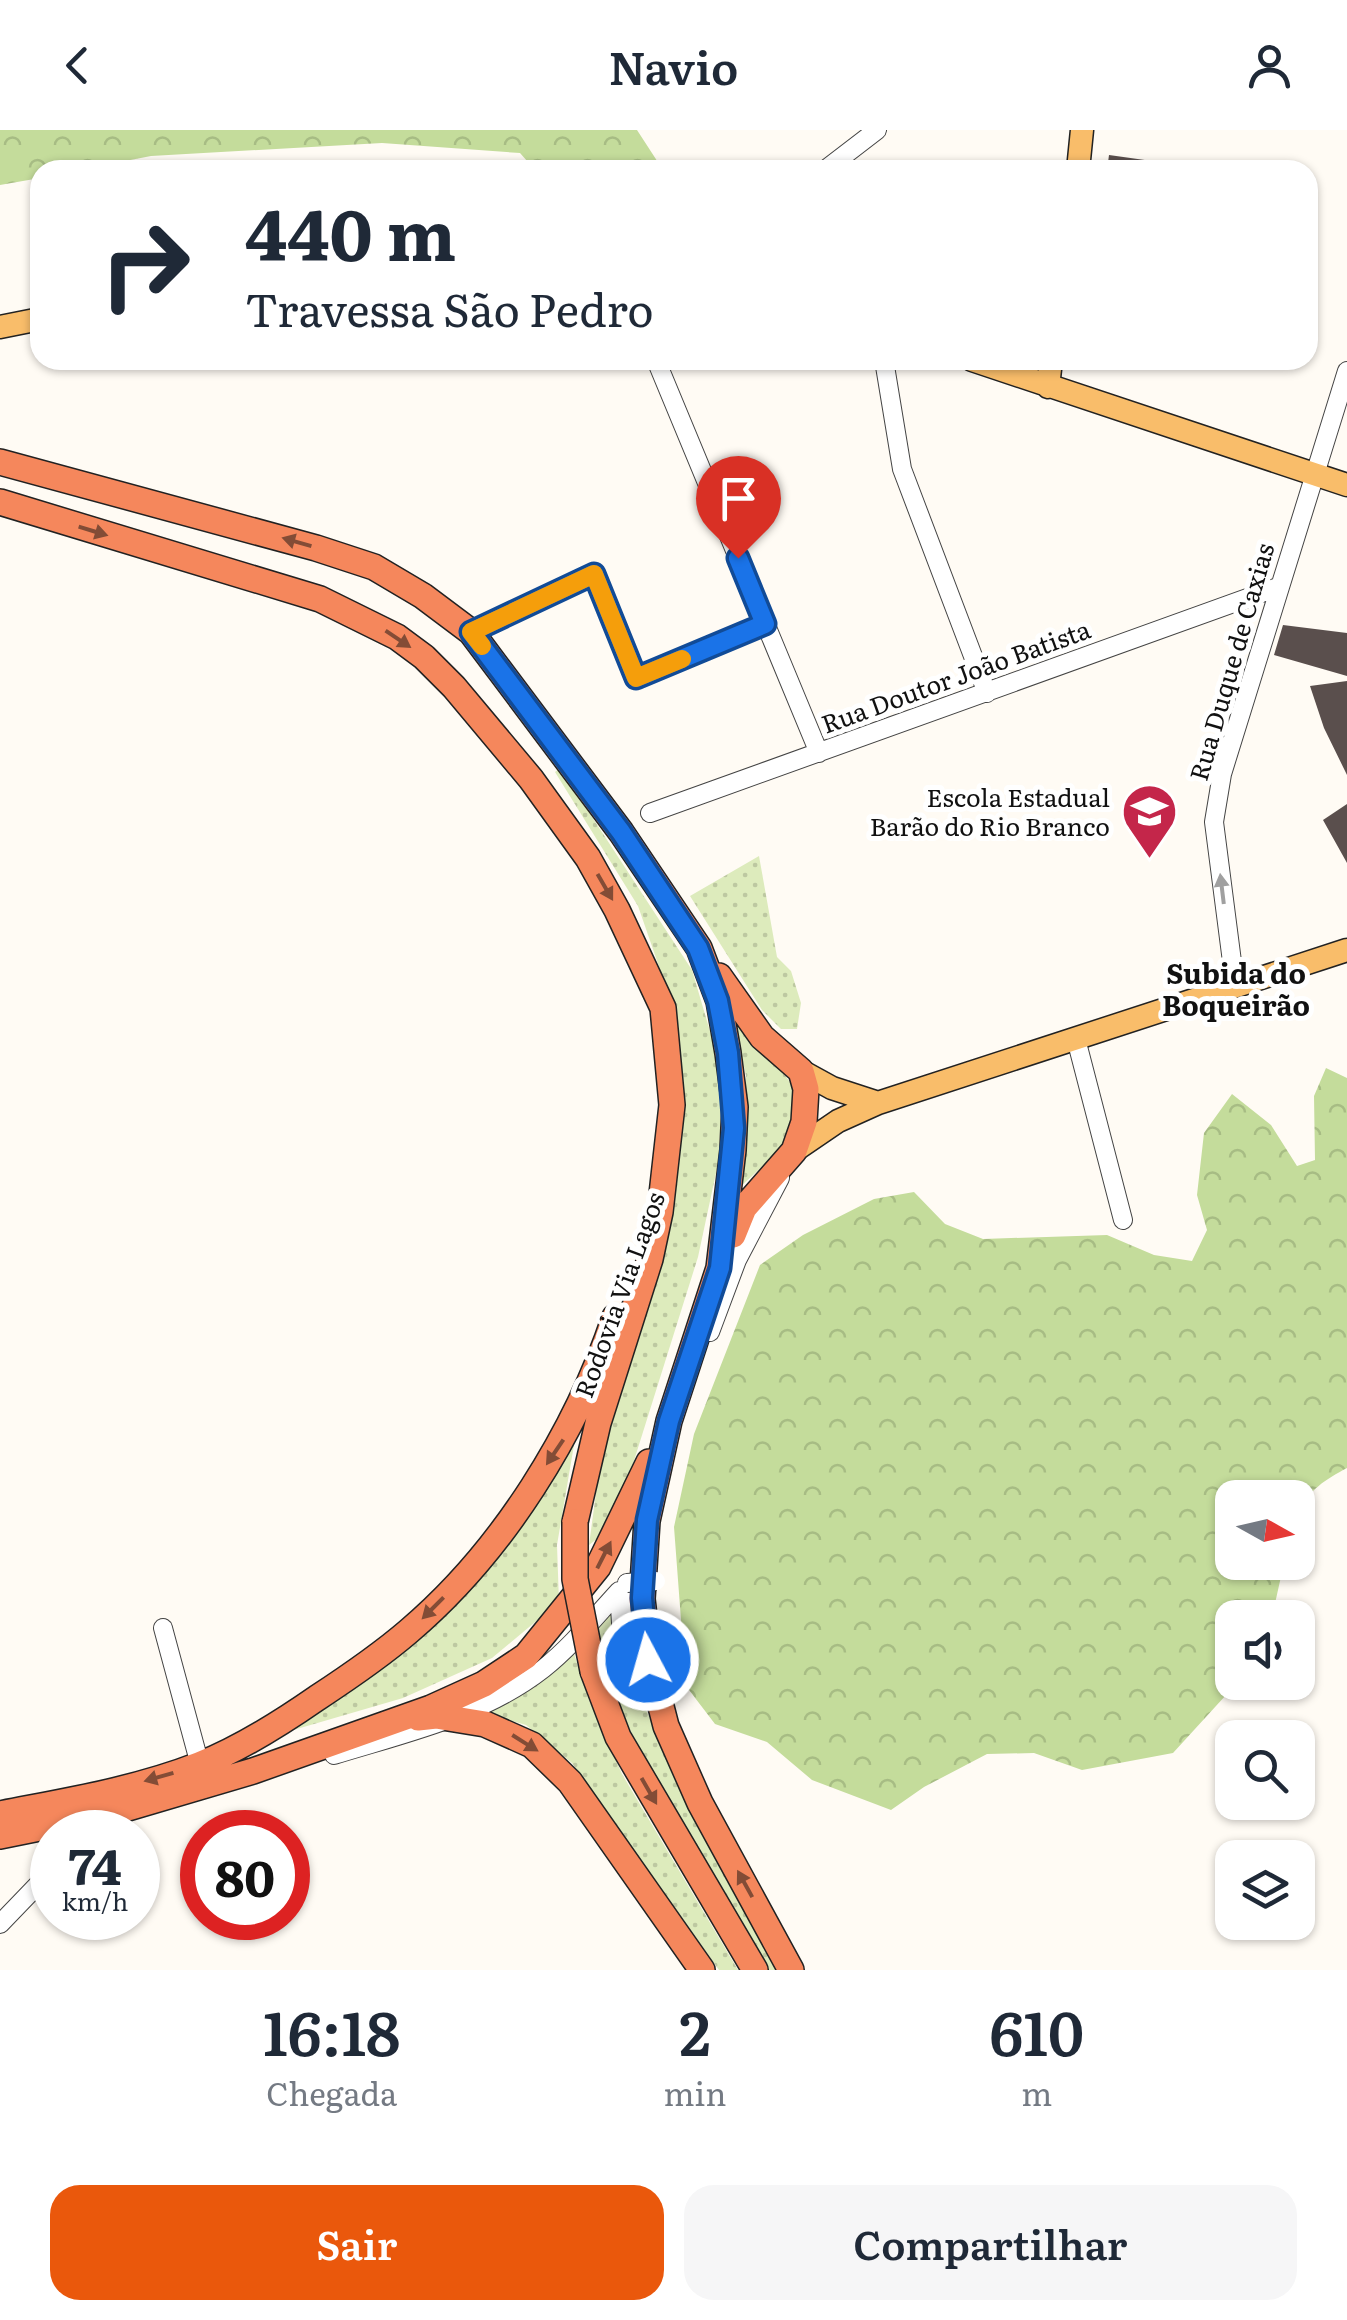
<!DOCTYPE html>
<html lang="pt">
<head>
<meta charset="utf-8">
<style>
  body { margin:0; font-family:Literata,serif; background:#f6f6f7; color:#1f2937; height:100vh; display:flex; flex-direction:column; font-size:38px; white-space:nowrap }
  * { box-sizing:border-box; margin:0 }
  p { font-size:32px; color:#747a83 }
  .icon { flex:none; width:55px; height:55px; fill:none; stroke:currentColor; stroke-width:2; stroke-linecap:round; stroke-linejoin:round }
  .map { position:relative; height:1840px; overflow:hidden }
  .panel { display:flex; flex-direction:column; background:#fff; flex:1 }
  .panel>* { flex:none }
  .banner { position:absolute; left:30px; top:30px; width:1288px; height:210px; border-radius:30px; box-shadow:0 2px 8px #0004; background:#fff; color:#1f2937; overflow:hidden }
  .needle { width:65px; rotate:98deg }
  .buttons { position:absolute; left:1215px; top:1350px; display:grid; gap:20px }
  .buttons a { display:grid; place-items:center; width:100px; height:100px; border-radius:20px; background:#fff; box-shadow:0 2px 8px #0004; font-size:50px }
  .speed { position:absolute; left:30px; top:1680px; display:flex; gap:20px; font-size:50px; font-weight:700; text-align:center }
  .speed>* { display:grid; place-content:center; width:130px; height:130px; border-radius:50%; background:#fff; box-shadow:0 2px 8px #0004; line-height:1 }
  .speed small { font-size:25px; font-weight:400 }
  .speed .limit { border:15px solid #d22; background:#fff; color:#111 }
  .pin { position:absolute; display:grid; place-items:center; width:85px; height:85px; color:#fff; margin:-102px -42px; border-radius:50% 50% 50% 0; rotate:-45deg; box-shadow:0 0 10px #0007 }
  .pin .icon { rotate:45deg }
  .me { position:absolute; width:110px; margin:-55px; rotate:354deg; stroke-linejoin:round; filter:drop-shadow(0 0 8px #0008) }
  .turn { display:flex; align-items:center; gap:35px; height:210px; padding:0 50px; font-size:45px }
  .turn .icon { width:130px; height:130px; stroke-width:2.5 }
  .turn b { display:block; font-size:70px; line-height:85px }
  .eta { display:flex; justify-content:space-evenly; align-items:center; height:170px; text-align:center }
  .eta b { font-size:60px; font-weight:600; line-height:70px }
  .primary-button { display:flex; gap:20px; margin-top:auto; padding:20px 50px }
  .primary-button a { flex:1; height:115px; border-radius:30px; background:#ea580c; color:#fff; font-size:40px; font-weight:600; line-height:115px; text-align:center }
  .primary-button a+a { background:#f6f6f7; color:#1f2937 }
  header { display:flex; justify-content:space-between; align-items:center; height:130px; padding:0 50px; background:#fff; font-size:45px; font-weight:600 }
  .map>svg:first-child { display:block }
</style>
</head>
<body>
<header><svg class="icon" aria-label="back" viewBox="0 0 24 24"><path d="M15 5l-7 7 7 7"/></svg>Navio<svg class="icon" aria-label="person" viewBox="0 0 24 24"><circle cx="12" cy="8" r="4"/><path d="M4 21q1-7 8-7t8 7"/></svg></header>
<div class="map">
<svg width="1347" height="1840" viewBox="0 0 1347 1840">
  <defs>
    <pattern id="grass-dots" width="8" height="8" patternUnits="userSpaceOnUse" patternTransform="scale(2.5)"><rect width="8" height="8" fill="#ddebbc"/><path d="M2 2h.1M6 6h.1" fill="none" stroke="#bdc8a1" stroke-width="1.8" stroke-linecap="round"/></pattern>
    <pattern id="forest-crowns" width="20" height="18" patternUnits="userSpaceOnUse" patternTransform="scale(2.5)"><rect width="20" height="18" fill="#c4dc9b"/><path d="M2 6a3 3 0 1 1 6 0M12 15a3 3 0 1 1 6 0" fill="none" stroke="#a7bc84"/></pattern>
  </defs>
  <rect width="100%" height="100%" fill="#fffbf4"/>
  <path fill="url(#grass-dots)" d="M560,638L692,840L722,942L719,1029L698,1127L632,1337L602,1405L589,1415L601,1326L665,1090L672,874L638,776L555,642Z
    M759,726L777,827L791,841L801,873L797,899H781L762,880L690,766Z
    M733,884C754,912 786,940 800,969L783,1017L736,1061L743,1019L746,946Z
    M574,1315L557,1415L559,1472L492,1528L403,1568L266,1608L475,1443Z
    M612,1469L641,1568L688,1677L776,1840H766L683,1703L619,1578L594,1488Z
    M569,1508L589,1570L622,1644L738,1840H719L572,1633L526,1595L452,1573L519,1542Z"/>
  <path fill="url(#forest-crowns)" d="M0,0H637L663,40H535L520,23L382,13L151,26L79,40H40V48L0,55Z
    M1326,938L1347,948V1338C1326,1349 1309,1360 1298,1382V1368H1232V1432L1284,1433L1272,1487L1232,1488V1552L1237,1553L1173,1623L1082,1640L1034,1623L987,1624L924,1657L891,1680L812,1650L767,1612L715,1594L686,1556L674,1397L694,1304L760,1135L803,1105L874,1069L914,1062L945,1094L983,1109L1107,1105L1154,1125L1192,1131L1207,1100L1197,1065L1204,1003L1232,964L1271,995L1297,1036L1315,1030L1314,966Z"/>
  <path fill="#5a4f4d" d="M1109,25L1159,32V40H1107Z
    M1283,495L1347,503V546L1274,525Z
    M1347,551V645L1324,598L1310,556Z
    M1347,674V733L1323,690Z"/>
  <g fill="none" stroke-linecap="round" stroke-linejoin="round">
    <defs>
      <path id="minor" d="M825,40L877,0
        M656,230L819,623
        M884,230L902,339L987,563
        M471,502L595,444L636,548L765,494
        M650,683L1278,457
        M1235,855L1214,692L1222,644L1347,241
        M1076,909L1123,1090
        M710,1202L737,1130L780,1048
        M163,1498L200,1635
        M334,1625C405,1603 483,1586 543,1539C572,1516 595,1487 619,1461L622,1509H626L627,1453
        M0,1794L52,1740"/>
      <path id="major" d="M1078,40L1082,0
        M0,197L40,189
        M972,230L1347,355
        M1048,257L1051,230
        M801,941L832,958L878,973
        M794,1021L838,991L878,973L1347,820"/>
      <path id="highway" d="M0,332L316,418L374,437L423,466L471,502L621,702L699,818L719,871L728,923L735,977L733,1020L719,1138L669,1291L647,1391L642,1469L649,1530L666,1596L700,1673L791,1840
        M0,372L320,469L397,507L424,527L454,557L531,649L588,728L617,780L663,878L672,975L660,1082L650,1129L598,1293L575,1392
        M719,846L762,907L801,941L806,959L804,992L794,1021L744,1078L733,1105
        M593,1541L618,1607L755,1840
        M418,1588L436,1586L485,1594L532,1615L570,1652L702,1840
        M0,1684C66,1671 135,1660 199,1635C240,1619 281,1593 317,1568C349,1547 380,1526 409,1501C503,1421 576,1303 615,1187
        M0,1706L104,1685L253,1641L431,1578L484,1554L526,1526L598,1437L649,1332"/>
    </defs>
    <use href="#minor" stroke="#444" stroke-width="20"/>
    <use href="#major" stroke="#222" stroke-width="25"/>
    <use href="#highway" stroke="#222" stroke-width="28"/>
    <use href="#minor" stroke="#fff" stroke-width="18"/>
    <use href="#major" stroke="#f9bd6a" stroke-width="22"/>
    <use href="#highway" stroke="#f5875c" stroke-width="25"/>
    <defs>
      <path id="minor-bridge" d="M627,1453L656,1451"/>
      <path id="highway-bridge" d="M575,1392V1449L593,1541"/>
    </defs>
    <use href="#minor-bridge" stroke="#444" stroke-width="20" stroke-linecap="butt"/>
    <use href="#highway-bridge" stroke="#222" stroke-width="28" stroke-linecap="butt"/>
    <use href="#minor-bridge" stroke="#fff" stroke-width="18"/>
    <use href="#highway-bridge" stroke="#f5875c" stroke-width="25"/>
  </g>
  <defs><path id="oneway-solid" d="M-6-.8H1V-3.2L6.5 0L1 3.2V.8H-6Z" transform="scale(2.5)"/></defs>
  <g fill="#834c36">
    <use href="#oneway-solid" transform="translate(93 401) rotate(17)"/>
    <use href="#oneway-solid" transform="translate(297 412) rotate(-164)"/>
    <use href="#oneway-solid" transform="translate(398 509) rotate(34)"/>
    <use href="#oneway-solid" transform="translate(605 757) rotate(60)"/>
    <use href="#oneway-solid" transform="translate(555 1322) rotate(124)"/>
    <use href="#oneway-solid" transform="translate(604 1425) rotate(-63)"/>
    <use href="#oneway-solid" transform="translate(433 1478) rotate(135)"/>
    <use href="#oneway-solid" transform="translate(525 1613) rotate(32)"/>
    <use href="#oneway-solid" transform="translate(159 1647) rotate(164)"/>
    <use href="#oneway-solid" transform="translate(649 1661) rotate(60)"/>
    <use href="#oneway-solid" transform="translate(745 1754) rotate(-119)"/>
  </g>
  <use fill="#a0a0a0" href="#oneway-solid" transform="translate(1222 759) rotate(-97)"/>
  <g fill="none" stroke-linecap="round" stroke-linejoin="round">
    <defs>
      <path id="route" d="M648,1530L642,1468L647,1390L669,1291L720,1138L734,998L728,923L718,871L698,818L621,702L471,502L594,444L636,548L765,494L738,428"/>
    </defs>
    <use href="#route" stroke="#114b97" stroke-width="25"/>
    <use href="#route" stroke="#1a73e8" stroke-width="18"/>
    <path stroke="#f59e0b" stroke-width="18" d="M482,516L471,502L594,444L636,548L682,529"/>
  </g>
  <defs>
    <symbol id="school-pin" viewBox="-11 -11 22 30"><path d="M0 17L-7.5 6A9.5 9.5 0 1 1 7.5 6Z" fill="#c4264a" stroke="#fff"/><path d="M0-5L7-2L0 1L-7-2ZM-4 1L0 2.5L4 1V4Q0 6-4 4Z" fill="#fff"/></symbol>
  </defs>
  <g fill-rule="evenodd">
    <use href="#school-pin" x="1118" y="650" width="63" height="86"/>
  </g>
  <g text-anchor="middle" stroke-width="10" stroke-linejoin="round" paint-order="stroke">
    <g font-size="25" fill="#111" stroke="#fff">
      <text transform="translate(1232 532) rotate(-74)" y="9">Rua Duque de Caxias</text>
      <text transform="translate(956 547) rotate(-20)" y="9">Rua Doutor João Batista</text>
      <text transform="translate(620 1165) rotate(-70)" y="9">Rodovia Via Lagos</text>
    </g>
    <g font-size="25" fill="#111" stroke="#fff" text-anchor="end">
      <text x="1110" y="677">Escola Estadual<tspan x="1110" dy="29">Barão do Rio Branco</tspan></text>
    </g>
    <g font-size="28" font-weight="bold" fill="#111" stroke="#fff">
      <text x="1236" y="854">Subida do<tspan x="1236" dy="32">Boqueirão</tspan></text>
    </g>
  </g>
</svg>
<div class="buttons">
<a><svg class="needle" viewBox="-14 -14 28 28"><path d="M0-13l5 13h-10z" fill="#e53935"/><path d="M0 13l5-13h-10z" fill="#747a83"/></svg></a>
<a><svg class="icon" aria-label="sound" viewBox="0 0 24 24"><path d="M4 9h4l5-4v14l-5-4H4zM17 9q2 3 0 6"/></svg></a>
<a><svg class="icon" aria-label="search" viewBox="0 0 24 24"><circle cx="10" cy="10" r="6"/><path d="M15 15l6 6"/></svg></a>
<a><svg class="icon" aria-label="layers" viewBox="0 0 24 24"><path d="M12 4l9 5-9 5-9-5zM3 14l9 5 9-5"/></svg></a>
</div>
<div class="speed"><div>74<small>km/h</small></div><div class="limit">80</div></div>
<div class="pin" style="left:738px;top:428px;background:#d93025"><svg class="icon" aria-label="arrive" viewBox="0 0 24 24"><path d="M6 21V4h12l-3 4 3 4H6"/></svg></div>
<svg class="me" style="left:648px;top:1530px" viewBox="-20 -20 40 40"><circle r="17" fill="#1a73e8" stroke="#fff" stroke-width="3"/><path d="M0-11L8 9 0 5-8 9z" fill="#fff"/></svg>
<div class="banner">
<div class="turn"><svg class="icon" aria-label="right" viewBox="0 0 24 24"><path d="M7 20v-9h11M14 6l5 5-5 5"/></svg><div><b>440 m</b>Travessa São Pedro</div></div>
</div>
</div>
<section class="panel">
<div class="eta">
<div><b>16:18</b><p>Chegada</p></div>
<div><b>2</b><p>min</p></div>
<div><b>610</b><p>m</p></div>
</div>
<div class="primary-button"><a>Sair</a><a>Compartilhar</a></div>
</section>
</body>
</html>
